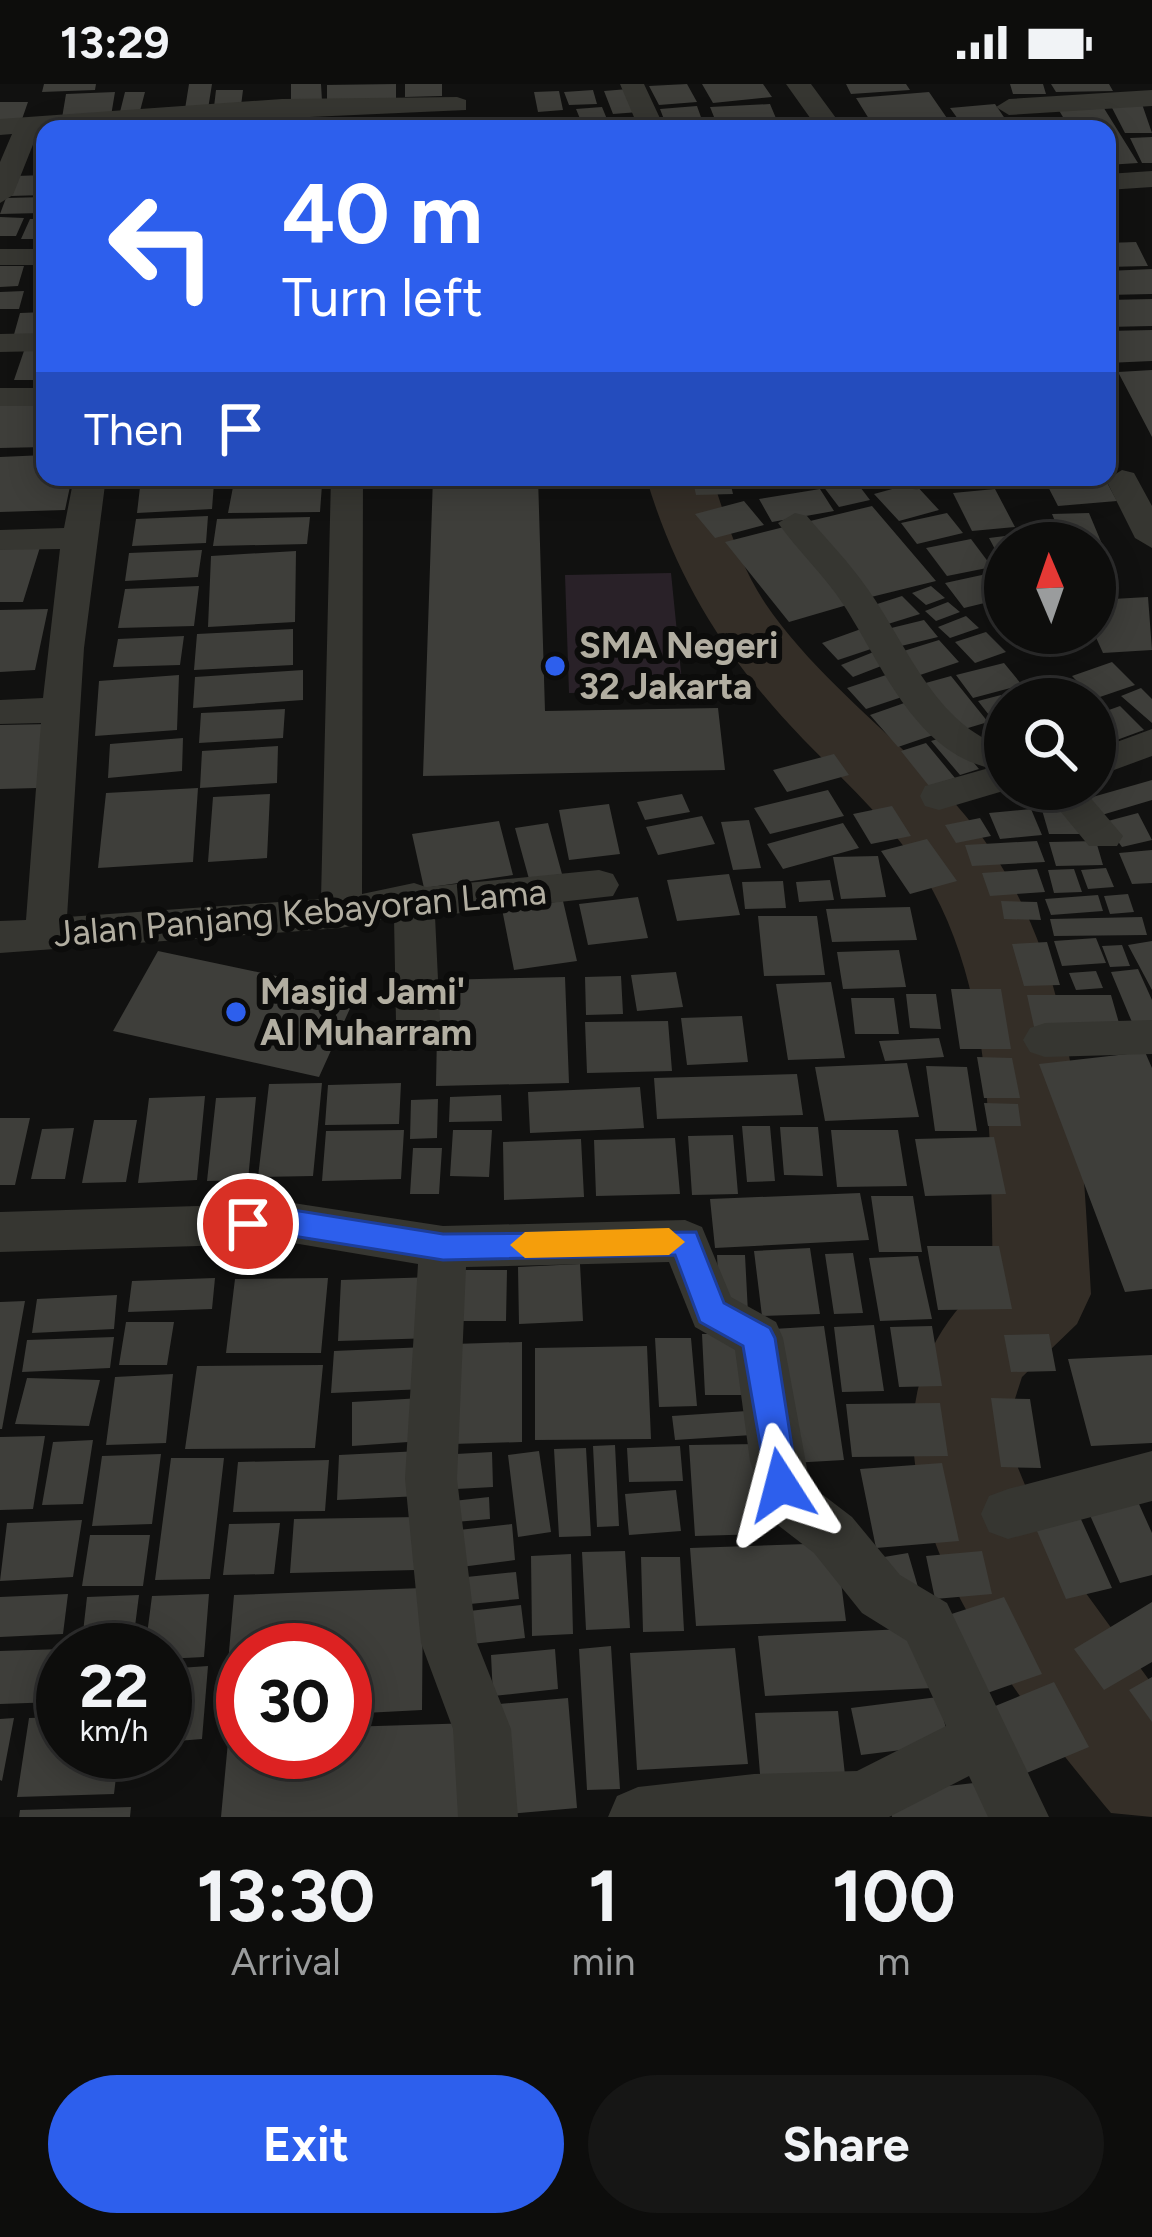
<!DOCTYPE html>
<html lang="en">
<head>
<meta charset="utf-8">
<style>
  body { margin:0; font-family:Figtree,sans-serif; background:#161615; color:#f1f3f6; height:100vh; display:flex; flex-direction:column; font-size:45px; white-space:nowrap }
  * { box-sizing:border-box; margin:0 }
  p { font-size:39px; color:#9a9c9d }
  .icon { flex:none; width:66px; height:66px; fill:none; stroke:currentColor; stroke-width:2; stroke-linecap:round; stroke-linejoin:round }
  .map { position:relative; height:1733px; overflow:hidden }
  .drawer { display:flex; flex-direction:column; background:#0d0d0c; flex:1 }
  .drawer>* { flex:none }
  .guide { position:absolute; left:36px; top:36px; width:1080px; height:366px; border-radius:24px; box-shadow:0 6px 30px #0003,0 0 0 3px #2d2d2d; background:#2d5fed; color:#fff; overflow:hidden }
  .needle { width:78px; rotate:358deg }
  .buttons { position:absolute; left:984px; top:438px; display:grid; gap:24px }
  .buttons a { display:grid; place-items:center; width:132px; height:132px; border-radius:50%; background:#0d0d0c; box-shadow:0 6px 30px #0003,0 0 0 3px #2d2d2d; font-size:60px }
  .speed { position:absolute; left:36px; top:1539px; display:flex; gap:24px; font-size:60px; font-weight:700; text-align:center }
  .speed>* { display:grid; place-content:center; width:156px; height:156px; border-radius:50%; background:#0d0d0c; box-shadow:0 6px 30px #0003,0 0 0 3px #2d2d2d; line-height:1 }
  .speed small { font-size:30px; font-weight:400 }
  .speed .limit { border:18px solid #d22; background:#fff; color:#111 }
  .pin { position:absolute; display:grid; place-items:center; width:102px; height:102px; color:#fff; margin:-51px; border:6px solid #fff; border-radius:50%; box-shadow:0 3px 12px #0007 }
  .me { position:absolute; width:132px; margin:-66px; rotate:351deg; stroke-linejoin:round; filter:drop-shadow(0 0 9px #0008) }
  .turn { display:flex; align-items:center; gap:42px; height:252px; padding:0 48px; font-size:54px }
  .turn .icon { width:156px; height:156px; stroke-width:2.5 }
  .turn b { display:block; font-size:84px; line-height:102px }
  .then { display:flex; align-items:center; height:114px; padding:0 48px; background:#0003; gap:24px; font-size:45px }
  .eta { display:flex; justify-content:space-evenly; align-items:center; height:204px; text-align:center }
  .eta b { font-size:72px; font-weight:700; line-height:84px }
  .button { display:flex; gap:24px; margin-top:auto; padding:24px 48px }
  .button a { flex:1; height:138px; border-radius:72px; background:#2d5fed; color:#fff; font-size:48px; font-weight:700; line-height:138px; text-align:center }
  .button a+a { background:#161615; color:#f1f3f6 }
  .status { display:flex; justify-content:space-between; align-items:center; height:84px; padding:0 60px; background:#0d0d0c; direction:ltr }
  .status svg { height:33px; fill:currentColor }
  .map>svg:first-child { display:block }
</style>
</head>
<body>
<div class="status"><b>13:29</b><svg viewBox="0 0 49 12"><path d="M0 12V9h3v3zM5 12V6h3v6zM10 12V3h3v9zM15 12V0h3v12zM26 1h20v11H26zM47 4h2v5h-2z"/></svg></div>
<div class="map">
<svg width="1152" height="1733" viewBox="0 0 1152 1733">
  <rect width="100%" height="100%" fill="#111110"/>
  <path fill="#292128" d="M671,489L683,608L569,609L565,491Z"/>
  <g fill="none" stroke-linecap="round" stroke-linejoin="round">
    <path fill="#342e27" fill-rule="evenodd" d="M646,393H712C726,436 740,481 765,519C829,613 931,674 993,769C1079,899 1082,1060 1091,1210L1077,1240L1022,1293L1012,1324L1016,1379L1048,1457L1152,1600V1733L1111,1729C997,1593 803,1343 993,1191C990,1065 995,922 933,807C902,749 849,702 803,655C728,577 677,498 646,393Z"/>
  </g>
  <path fill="#3e3e3a" d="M44,0H96L95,6L42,8Z
    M189,0H212L208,25H185Z
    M291,0H321L322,17L291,18Z
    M396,0V14L327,17V1Z
    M405,0H442V12L405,13Z
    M687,0L697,18L659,21L649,2Z
    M702,0H763L772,13L713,19Z
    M846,0H906L910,6L851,10Z
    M1010,0H1043L1046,10H1013Z
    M1051,0H1109L1113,7L1056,8Z
    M628,5L639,28L613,30L604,7Z
    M216,6H243L241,22L214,23Z
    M593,6L597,20L569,21L564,8Z
    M559,7L563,26L538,28L534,8Z
    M115,8L111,32L62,34L66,10Z
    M125,8H145L140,27L120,28Z
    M929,8L949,37L874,43L856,14Z
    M0,18H28L21,38H0Z
    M770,20L778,39L718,43L710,23Z
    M995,20L1008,39L963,42L950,24Z
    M1110,20H1142L1152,49H1125Z
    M1102,21L1138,79L1107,81V45H1070L1057,23Z
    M697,22L702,36L665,38L660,25Z
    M602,23L609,40L583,42L576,25Z
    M226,33V45H169L170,36Z
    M1152,53V79H1142L1130,54Z
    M45,91V111L10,112L16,92Z
    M45,113L41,129L0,130L6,114Z
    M0,133L24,134L16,152H0Z
    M30,135H45L41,155H21Z
    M1136,158L1148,182L1107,183V159Z
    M0,182H24L18,202L0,203Z
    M1152,185V210L1107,211V187Z
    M24,207L19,225H0V208Z
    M1152,215V242L1107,243V216Z
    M45,228V252L13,254L20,229Z
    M1152,246V277L1107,279V247Z
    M26,261H45V296H14Z
    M1152,286V353L1118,288Z
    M45,316V363L0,364V317Z
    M45,371V393H72L65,426L0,428V373Z
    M433,393H538L545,627L718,624L725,686L423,692Z
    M692,393H729L733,410L696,411Z
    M1043,393H1104L1117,417L1058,422Z
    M854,395L870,416L839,423L823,402Z
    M214,399L212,425L137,429L140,403Z
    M914,399L939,426L899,437L874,410Z
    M322,401L320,428L228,429L233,403Z
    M820,405L834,427L772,438L759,415Z
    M995,405L1015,443L972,447L953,409Z
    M744,417L764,441L715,454L695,430Z
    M872,422L936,497L867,514L806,438Z
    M947,429L963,449L917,460L901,439Z
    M1089,429L1107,472L1095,473V459H1064L1052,430Z
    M208,432L206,459L132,462L136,435Z
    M310,433L307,460L213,462L217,435Z
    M788,442L854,519L789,538L725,458Z
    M1052,442L1059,459H1029L1023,444Z
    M1013,451L1017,459H1005V484L989,454Z
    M971,455L992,483L947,492L926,464Z
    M0,460H41L23,518H0Z
    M202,466L198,493L125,497L129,469Z
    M296,467L295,538L208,543L211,472Z
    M991,489L1005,514L964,524L945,499Z
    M199,502L194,542L118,544L125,505Z
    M931,502L945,514L926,521L912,509Z
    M902,512L920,530L888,540L871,522Z
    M1148,513L1152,566L1103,569L1094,549L1095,516Z
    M948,518L960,528L936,537L925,527Z
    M48,525L35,586L0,588V526Z
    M966,532L979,544L950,554L938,543Z
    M924,536L938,553L897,563L883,546Z
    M293,545V581L194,586L197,550Z
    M861,545L877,563L838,576L822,559Z
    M986,548L1006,568L975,579L955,558Z
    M184,552L180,581L113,583L118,555Z
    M939,556L959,578L914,593L894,570Z
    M876,567L889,579L853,593L841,581Z
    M1112,578L1135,601L1094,615L1072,592Z
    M1004,579L1022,601L973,614L956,591Z
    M303,586V616L193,624L195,593Z
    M892,589L911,610L866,625L847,604Z
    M179,591L177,646L95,652L99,597Z
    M951,592L988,638L958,647L922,600Z
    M1063,593L1085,615H1053L1039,602Z
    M1141,604L1152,615V639L1121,612Z
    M1001,611L1005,637L996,640L978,617Z
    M910,617L939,649L898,663L870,631Z
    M1120,622L1144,646L1095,664V631Z
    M285,625L283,654L199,659L201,629Z
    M52,640L37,704L0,705V641Z
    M951,651L979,685L960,691L931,657Z
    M183,654L182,687L108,694L110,660Z
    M926,659L955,694L929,702L901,667Z
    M278,662L277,699L200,704L202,667Z
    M834,670L849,691L787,708L773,686Z
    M1152,696V716L1095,733L1082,716Z
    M198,704L193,778L98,784L106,709Z
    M828,706L844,732L770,750L754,724Z
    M270,710L267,774L208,778L213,713Z
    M682,710L690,728L645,736L637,718Z
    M609,720L620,770L569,776L559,726Z
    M892,722L911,752L871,760L853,730Z
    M1072,724L1080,750H1049L1042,726Z
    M1031,725L1042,751L1000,755L989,729Z
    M1138,729L1152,756L1122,763L1104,738Z
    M702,732L715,760L658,771L646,743Z
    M980,734L991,752L956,759L945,741Z
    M749,736L761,784L733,786L721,738Z
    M499,737L513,791L424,804L412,750Z
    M548,739L562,790L529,795L515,744Z
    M843,739L859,764L783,785L767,760Z
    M927,755L957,797L910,810L881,767Z
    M1037,757L1045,778L972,782L965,761Z
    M1096,757L1103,781L1056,782L1049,758Z
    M1152,766V799L1132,800L1119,769Z
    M878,772L886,813L841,815L833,773Z
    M1106,784L1114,803L1088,805L1081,786Z
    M1037,785L1045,808L990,812L982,789Z
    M1074,785L1082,808L1054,809L1048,786Z
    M729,790L740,831L677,837L667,796Z
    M830,796L834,816L799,818L796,798Z
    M783,797L786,824L745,825L742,798Z
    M1128,810L1134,828L1110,830L1104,812Z
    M1098,811L1103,827L1051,831L1045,815Z
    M638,813L648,854L588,861L579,820Z
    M563,817L577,877L514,886L502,825Z
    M1001,817L1037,818L1041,836L1004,835Z
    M910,823L917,856L832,858L826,825Z
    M758,832H817L825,891L764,892Z
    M1142,833L1147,851L1054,852L1050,835Z
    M1096,854L1106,879L1062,882L1054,857Z
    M1152,857V906L1128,861Z
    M1047,858L1060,901L1024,902L1012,860Z
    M1122,861L1130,882L1110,883L1102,862Z
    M899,866L906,903L843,905L837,868Z
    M158,867L357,909L319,993L113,947Z
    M1138,885L1152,916V942L1134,943L1111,888Z
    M1096,887L1103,904L1076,906L1069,889Z
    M676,888L683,923L637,927L631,891Z
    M621,892L623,930L586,931L585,893Z
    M565,893L569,999L436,1002L438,896Z
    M831,898L845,974L788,976L776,900Z
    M951,905H1001L1011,965H960Z
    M906,910H936L941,945L910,944Z
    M1027,911H1111L1121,946L1035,947Z
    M851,914H894L899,950H855Z
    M742,932L748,978L687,981L681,934Z
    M668,937L672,987L587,989L585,938Z
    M939,954L944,973L885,977L879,957Z
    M1145,968L1152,984V1205L1125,1208L1039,980Z
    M977,973L1012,974L1020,1014H984Z
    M907,979L919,1033L825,1037L815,983Z
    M926,982L967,983L977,1047H935Z
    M797,990L803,1031L657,1035L654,994Z
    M322,999L313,1092L258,1093L269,1000Z
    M401,999L399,1040L325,1041L328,1001Z
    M640,1003L644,1044L530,1049L528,1008Z
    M501,1011L502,1037L449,1038L450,1013Z
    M205,1012L197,1096L138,1099L149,1014Z
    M256,1013L248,1096L207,1097L216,1014Z
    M438,1015L437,1054L410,1055L411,1016Z
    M984,1019L1018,1020L1021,1042H988Z
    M0,1034H30L15,1101H0Z
    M94,1036H137L126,1098L82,1099Z
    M742,1042H770L775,1097L747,1098Z
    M780,1043H818L823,1092L784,1091Z
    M74,1044L65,1095H31L42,1045Z
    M404,1046L401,1095L322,1097L326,1047Z
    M453,1046H492L489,1093L450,1092Z
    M831,1046H898L907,1102L837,1103Z
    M733,1051L738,1110L692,1111L688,1052Z
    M994,1053L1006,1110L925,1112L915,1055Z
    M675,1054L680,1110L596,1112L594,1056Z
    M581,1055L584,1113L504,1116L503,1058Z
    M413,1064H442L439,1110H410Z
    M860,1109L869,1156L715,1164L710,1115Z
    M871,1112H913L922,1168H879Z
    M927,1162H999L1012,1225L938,1226Z
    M810,1164L820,1230L762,1232L754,1167Z
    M853,1169L863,1229L834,1230L825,1170Z
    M717,1171H745L748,1229H720Z
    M918,1172L932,1235L880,1237L869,1174Z
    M580,1180L583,1237L519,1240L518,1183Z
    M455,1186H507L506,1237H452Z
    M435,1193L434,1254L338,1257L341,1196Z
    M215,1194L212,1225L128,1228L132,1197Z
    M328,1194L321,1269H226L235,1195Z
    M117,1211L114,1245L32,1249L37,1215Z
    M25,1217L2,1345H0V1218Z
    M126,1238H174L167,1281H119Z
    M874,1241L884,1307L842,1308L834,1243Z
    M824,1242L844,1376L791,1379L773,1245Z
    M932,1242L942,1302L899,1303L890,1243Z
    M702,1250H739L744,1311H705Z
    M1049,1250L1056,1287L1011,1288L1004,1251Z
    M114,1253L110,1284L22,1288L27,1256Z
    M655,1254H691L697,1322L659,1323Z
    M522,1258V1358L452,1360L453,1260Z
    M647,1262L651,1355L535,1356V1264Z
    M426,1263L425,1305L331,1309L334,1267Z
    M1152,1271V1359L1091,1362L1068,1275Z
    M323,1281L315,1364L185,1365L197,1282Z
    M173,1290L166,1359L106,1361L115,1293Z
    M27,1294L100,1296L89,1342L15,1340Z
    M422,1314V1357L352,1362V1318Z
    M991,1314L1030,1315L1041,1384L1001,1383Z
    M940,1319L948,1372L852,1373L846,1320Z
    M747,1327L752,1351L675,1356L672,1332Z
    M45,1352L33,1425L0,1426V1353Z
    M93,1356L83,1420L42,1421L53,1358Z
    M758,1360L766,1450L695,1452L689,1361Z
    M615,1361L619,1442L597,1443L593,1362Z
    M680,1362L683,1397L629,1398L627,1364Z
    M586,1364L591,1452L559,1453L554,1365Z
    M420,1367V1412L337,1416L339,1371Z
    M539,1367L551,1448L518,1453L508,1371Z
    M492,1368L493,1403L438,1406V1371Z
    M161,1370L152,1440L92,1442L102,1372Z
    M171,1374H224L210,1495L155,1496Z
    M329,1376L325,1427L233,1428L238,1378Z
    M942,1379L959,1457L876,1464L860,1385Z
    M676,1406L681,1447L629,1451L625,1410Z
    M1134,1409L1152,1449V1491L1120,1499L1085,1420Z
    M489,1413L490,1435L444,1439V1418Z
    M1075,1422L1112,1504L1066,1515L1031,1433Z
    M418,1433L416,1486L290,1489L294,1435Z
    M82,1436L73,1493L0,1497L7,1439Z
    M280,1439L274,1490L223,1491L229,1440Z
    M512,1440L515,1476L453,1484L450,1447Z
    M90,1451H150L143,1502H82Z
    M836,1459L846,1537L696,1542L690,1464Z
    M625,1467L630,1544L586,1546L582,1468Z
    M982,1467L992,1510L935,1515L926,1472Z
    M908,1469L918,1503L887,1508L878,1474Z
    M571,1470L573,1550L532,1552L531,1472Z
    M641,1473H680L684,1547L643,1548Z
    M516,1488L519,1515L460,1521L457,1494Z
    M423,1504L422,1626L345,1630V1566H243V1634L223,1635L234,1511Z
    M68,1510L63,1550L0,1553V1513Z
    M209,1510L204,1573L165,1575V1566H145L152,1512Z
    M139,1511L132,1566H81L87,1513Z
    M1004,1513L1042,1590L973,1614L936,1535Z
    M1152,1518V1578L1104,1606L1074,1565Z
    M521,1521L525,1554L463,1561L461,1528Z
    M924,1544L933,1604L765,1612L758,1552Z
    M611,1562L620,1705L587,1706L579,1565Z
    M735,1564L748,1680L637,1686L630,1569Z
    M63,1565L56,1618L0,1620V1567Z
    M555,1565L558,1605L493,1612L491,1571Z
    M208,1582L202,1655L165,1658V1585Z
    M1152,1593V1638L1129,1606Z
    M1054,1598L1089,1663L1017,1693L983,1627Z
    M938,1613L950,1660L861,1671L851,1624Z
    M568,1614L577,1724L507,1730L499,1620Z
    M838,1627L846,1700L761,1702L755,1629Z
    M63,1633V1668H119L114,1710L17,1713L29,1634Z
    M14,1634L2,1697L0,1696V1635Z
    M474,1639V1733H221L229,1647H243V1668H345V1643Z
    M1000,1696L1009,1733H892L887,1709Z
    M131,1723L130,1733H19L20,1726Z"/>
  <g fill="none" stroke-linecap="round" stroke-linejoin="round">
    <path fill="#363631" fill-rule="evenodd" d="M620,0H644L665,45H639Z
      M786,0H811L844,45H818Z
      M1152,6V22L1009,31L996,23L1009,15Z
      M457,13L466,16V26L45,45L38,48L13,111L0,119V78L12,50L0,51V35L282,15Z
      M1152,87V103L1107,106V90Z
      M0,165H45V181H0Z
      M45,249V267L0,268V250Z
      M0,304H45V322H0Z
      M1122,386L1134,389L1152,422V464L1135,454L1106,396Z
      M74,393H106L84,564L67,833L321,815L331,393H363L362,810L414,799L426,803L599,786L613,790L619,801L613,812L435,832L440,938L433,950L418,955L403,950L396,938L394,833L341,844L0,869V837L26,836L41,639L0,640V616L43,614L60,465L0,466V446L64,444Z
      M899,393H931L933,396L917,406L905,403Z
      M795,429L807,432C827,456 849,478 867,504C904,555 937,645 1005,662V705H1010L939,726L925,722L920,712L925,702L989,684C913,665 882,580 843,520C824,491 798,467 778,439Z
      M1152,645V672L1095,693V666Z
      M1042,705H1083L1123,752L1117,762H1089Z
      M1152,936V970L1045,973L1030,968L1023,956L1030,944L1045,939Z
      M293,1119L443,1142L685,1136L702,1143L731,1213L776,1238L783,1254L810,1401L852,1433L900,1491L947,1519L1049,1733H988L969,1692L889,1733H608L617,1712L638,1703L754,1690L857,1687L946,1642L907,1557L862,1529L814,1469L770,1435L750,1377L735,1266L695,1243L669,1178L466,1183L457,1395L477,1559L511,1645L518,1733H458L453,1645L421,1559L405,1395L418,1180L293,1159L0,1168V1128Z
      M1152,1367V1417L1008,1455L989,1448L981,1430L989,1412L1008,1405Z"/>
  </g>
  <path fill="#2d5fed" stroke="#1d3e9a" stroke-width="3" d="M293,1126L443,1150L696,1148L724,1219L770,1244L775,1254L798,1401L793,1412L781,1417L769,1412L743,1262L700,1238L675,1171L443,1176L293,1152L248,1153L232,1140L248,1127Z"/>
  <path fill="#f59e0b" d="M669,1144L685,1158L669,1171L525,1174L510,1161L525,1148Z"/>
  <g fill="#2d5fed" stroke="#0c0c0b" stroke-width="4.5">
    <circle cx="555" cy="582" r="12"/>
    <circle cx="236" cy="928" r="12"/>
  </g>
  <g text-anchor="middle" stroke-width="12" stroke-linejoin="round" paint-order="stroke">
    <g font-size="36" font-weight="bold" fill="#b2aea1" stroke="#0c0c0b" text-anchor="start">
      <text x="579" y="574">SMA Negeri<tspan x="579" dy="41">32 Jakarta</tspan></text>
      <text x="260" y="920">Masjid Jami'<tspan x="260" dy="41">Al Muharram</tspan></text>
    </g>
    <g font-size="36" fill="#b2aea1" stroke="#0c0c0b">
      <text transform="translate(300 828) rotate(-5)" y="13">Jalan Panjang Kebayoran Lama</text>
    </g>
  </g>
</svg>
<div class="buttons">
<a><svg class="needle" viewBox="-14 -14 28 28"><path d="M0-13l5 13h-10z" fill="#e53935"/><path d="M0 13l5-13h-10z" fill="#9a9c9d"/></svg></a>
<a><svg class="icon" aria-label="search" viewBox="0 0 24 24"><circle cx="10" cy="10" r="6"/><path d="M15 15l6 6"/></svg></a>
</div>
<div class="speed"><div>22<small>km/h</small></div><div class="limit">30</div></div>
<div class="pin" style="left:248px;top:1140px;background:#d93025"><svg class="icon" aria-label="arrive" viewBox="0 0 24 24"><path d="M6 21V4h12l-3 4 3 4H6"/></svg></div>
<svg class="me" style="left:781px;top:1401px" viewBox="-20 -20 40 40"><path d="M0-17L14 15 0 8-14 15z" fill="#2d5fed" stroke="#fff" stroke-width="4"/></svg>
<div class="guide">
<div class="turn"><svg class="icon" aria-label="left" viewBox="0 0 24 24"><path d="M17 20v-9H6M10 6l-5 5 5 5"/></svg><div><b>40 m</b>Turn left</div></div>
<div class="then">Then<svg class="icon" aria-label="arrive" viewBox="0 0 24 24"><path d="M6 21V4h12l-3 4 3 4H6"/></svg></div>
</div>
</div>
<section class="drawer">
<div class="eta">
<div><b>13:30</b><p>Arrival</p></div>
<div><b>1</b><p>min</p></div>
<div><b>100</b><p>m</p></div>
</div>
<div class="button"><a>Exit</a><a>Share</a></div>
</section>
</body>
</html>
